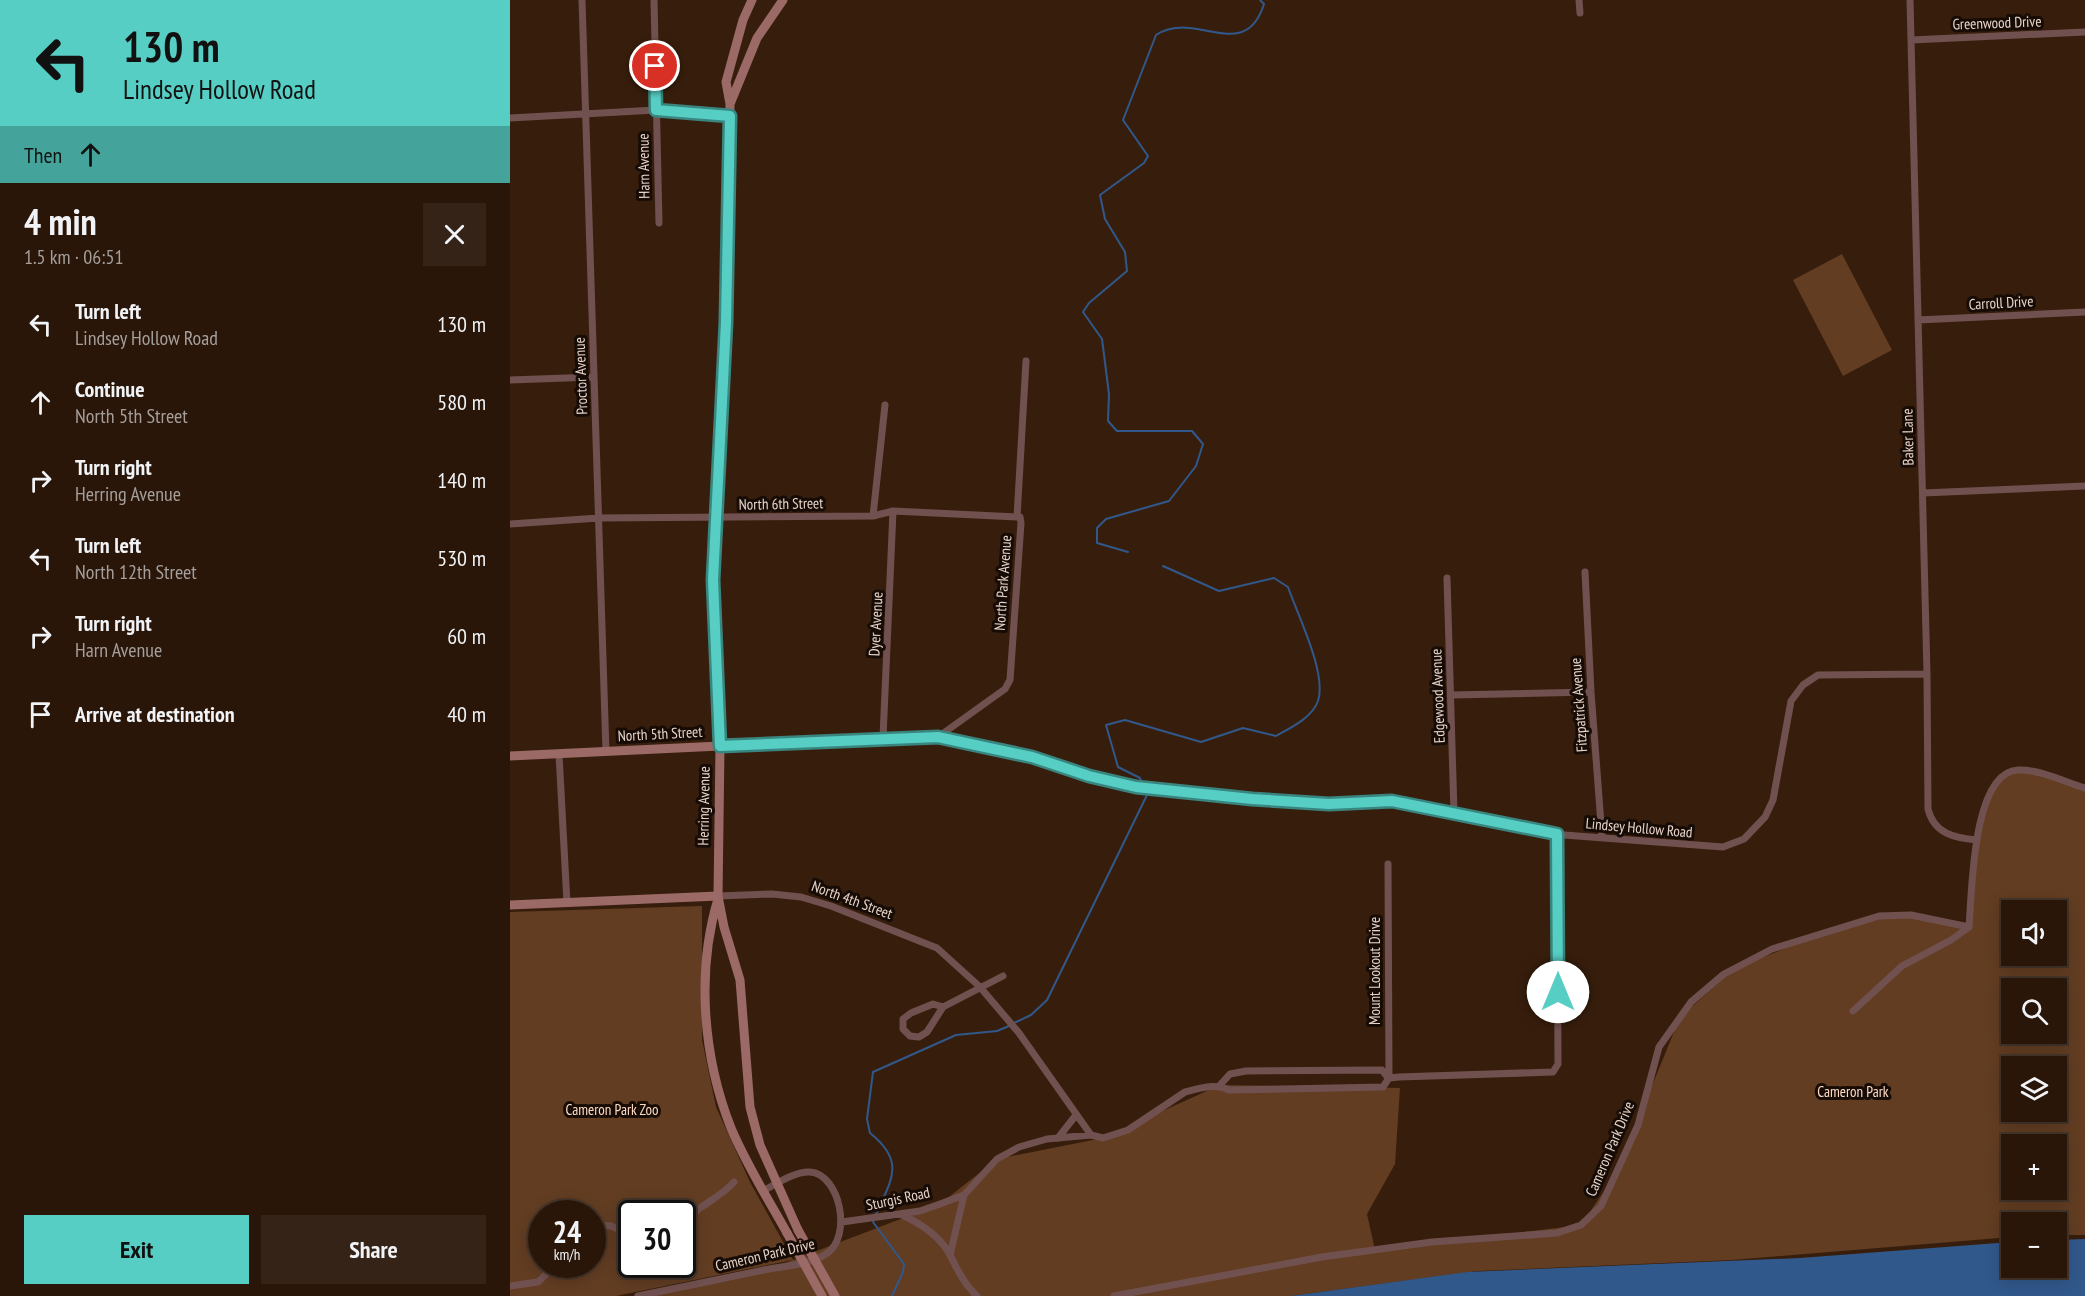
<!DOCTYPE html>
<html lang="en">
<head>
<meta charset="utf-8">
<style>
  body { margin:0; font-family:"PT Sans Narrow",sans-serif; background:#352317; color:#f1f3f6; height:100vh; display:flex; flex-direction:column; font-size:22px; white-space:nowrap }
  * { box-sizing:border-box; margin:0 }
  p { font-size:20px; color:#a59f9c }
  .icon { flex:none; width:33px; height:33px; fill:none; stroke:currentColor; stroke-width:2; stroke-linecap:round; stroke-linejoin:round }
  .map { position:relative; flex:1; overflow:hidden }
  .details { display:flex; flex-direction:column; background:#291609; width:510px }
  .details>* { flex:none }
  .banner { background:#56cec4; color:#111; overflow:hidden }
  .controls { position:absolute; left:1491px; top:900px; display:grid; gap:12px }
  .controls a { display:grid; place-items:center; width:66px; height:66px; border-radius:0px; background:#291609; box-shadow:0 3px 15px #0003,0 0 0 2px #45352a; font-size:30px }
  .speed { position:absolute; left:18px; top:1200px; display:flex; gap:12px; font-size:30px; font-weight:700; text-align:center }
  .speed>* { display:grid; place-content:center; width:78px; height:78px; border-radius:50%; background:#291609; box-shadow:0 3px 15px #0003,0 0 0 2px #45352a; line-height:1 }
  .speed small { font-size:15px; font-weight:400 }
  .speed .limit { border:3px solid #111; border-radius:9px; background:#fff; color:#111 }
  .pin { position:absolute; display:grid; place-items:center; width:51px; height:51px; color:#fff; margin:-26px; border:3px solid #fff; border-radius:50%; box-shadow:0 2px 6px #0007 }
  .me { position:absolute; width:66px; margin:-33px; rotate:0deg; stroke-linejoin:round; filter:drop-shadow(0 0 4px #0008) }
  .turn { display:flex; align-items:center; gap:21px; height:126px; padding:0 24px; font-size:27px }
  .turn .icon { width:78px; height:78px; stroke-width:2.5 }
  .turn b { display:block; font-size:42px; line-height:51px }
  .then { display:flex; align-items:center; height:57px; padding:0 24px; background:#0003; gap:12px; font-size:22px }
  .round { display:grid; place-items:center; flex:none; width:63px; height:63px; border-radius:0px; background:#352317 }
  .summary { display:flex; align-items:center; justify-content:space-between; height:102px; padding:0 24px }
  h1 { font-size:36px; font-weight:800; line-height:45px }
  .button { display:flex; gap:12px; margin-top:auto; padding:12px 24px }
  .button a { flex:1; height:69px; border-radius:0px; background:#56cec4; color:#111; font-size:24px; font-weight:800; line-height:69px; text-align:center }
  .button a+a { background:#352317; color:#f1f3f6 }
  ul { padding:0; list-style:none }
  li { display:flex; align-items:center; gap:18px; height:78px; padding:0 24px }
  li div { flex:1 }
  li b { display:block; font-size:22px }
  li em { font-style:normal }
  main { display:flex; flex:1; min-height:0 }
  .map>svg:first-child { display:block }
</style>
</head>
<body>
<main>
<section class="details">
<div class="banner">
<div class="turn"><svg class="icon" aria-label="left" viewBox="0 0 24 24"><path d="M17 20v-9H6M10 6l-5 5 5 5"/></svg><div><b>130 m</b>Lindsey Hollow Road</div></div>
<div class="then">Then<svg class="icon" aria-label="ahead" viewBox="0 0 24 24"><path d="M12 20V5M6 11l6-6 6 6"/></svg></div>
</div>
<div class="summary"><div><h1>4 min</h1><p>1.5 km · 06:51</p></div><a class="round"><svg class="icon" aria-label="close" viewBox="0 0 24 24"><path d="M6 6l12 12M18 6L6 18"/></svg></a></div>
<ul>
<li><svg class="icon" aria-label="left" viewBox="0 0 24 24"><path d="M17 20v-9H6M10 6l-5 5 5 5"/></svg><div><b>Turn left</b><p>Lindsey Hollow Road</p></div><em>130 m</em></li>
<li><svg class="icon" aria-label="ahead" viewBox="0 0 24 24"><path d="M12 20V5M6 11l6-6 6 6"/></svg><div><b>Continue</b><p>North 5th Street</p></div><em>580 m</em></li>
<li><svg class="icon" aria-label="right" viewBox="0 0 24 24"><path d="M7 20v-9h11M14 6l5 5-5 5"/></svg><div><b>Turn right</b><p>Herring Avenue</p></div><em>140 m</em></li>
<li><svg class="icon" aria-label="left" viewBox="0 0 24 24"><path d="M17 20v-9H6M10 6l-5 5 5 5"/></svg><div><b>Turn left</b><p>North 12th Street</p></div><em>530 m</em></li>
<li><svg class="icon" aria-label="right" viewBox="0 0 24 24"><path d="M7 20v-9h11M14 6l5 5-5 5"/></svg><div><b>Turn right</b><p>Harn Avenue</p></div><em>60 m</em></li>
<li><svg class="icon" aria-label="arrive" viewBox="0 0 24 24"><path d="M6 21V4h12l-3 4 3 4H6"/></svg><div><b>Arrive at destination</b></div><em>40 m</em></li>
</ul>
<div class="button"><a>Exit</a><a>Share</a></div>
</section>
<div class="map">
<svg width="1575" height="1296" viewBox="0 0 1575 1296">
  <rect width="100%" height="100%" fill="#371e0c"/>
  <path fill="#623d22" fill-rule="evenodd" d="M1332,254L1382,350L1333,376L1283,280Z
    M1515,770L1575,785V1235H1547L1546,1222H1502L1501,1237L1222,1260L967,1271L781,1296H128L264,1268L282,1260L106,1296H0V912L192,906V1040L206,1107L240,1182L283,1260L430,1204L487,1159L593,1138L710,1085L890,1088L885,1164L857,1214L865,1250L1071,1225L1107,1172L1170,1017L1226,968L1316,932L1388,914L1459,927L1467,840L1486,780ZM1502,910H1546V956H1502ZM1502,988H1546V1034H1502ZM1502,1066H1546V1112H1502ZM1502,1144H1546V1190H1502ZM32,1214H82V1264H32ZM122,1214H172V1264H122Z"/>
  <path fill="#31588b" d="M1575,1239V1296H781L957,1272L1290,1258L1501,1242L1502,1268H1546L1547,1240Z"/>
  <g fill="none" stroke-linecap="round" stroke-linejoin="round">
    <path stroke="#31588b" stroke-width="2" d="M618,552L587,543V528L596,519L659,501L686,466L693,444L682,431H607L598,421L599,394L592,339L573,312L579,303L617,271L615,252L595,219L590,195L634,163L638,156L613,120L646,35C683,9 735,65 754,4L750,0
      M633,786L630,778L608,767L596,725L615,720L691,742L733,728L766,736C780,728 802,718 808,701C817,673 788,616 778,587L764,578L709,591L653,566
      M504,1023L521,1015L537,1000L637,795L636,791
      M382,1296L393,1272L394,1264L363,1222C377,1184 400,1165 360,1133L357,1119L363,1072L446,1035L487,1031L499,1026"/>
    <path stroke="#71514f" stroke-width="7" d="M72,0L96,752
      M144,0L149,223
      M1069,0L1070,13
      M1400,0L1417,674L1418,809C1424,834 1445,838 1467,840
      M1401,40L1575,32
      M0,118L146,110L220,116
      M1408,320L1575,312
      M0,380L84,377
      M1413,493L1575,486
      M363,516L375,405
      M0,524L89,518L363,516L383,511L507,517
      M1075,572L1081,692L1092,837
      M937,578L944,813
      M941,695L1081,692
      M373,737L383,511
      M428,737L495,689L500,680L511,523L510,517H507L516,361
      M210,746L428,737L522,757L579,776L626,787L723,798L819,804L883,801L1041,834L1213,847L1234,839L1255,817L1263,800L1281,701L1293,685L1308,675L1417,674
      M49,754L57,903
      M878,864L879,1078
      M208,896L262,894L291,897L321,906L427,948L470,987L509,1033L581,1135
      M1459,927C1462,893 1462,772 1508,770C1529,769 1555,782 1575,788
      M433,1007L423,1004L401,1013L393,1019V1029L400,1036L409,1037L417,1032L433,1007L493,976
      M1343,1011L1392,966L1441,940L1459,927
      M710,1085L720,1074L736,1071L872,1070L878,1078
      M548,1138L566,1115
      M390,1214C410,1223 431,1236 441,1257C448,1271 455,1285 467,1296
      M332,1222L410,1211L430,1204L454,1195L487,1159L509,1147L537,1139L581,1135L593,1138L618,1130L675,1092C690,1088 705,1083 719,1090L873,1087L879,1078L889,1077L1043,1072L1048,1064L1047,834
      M172,1224C187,1206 209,1199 224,1182
      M82,1231L89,1225L101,1226L122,1235
      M440,1255L454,1195
      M0,1286L28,1282L47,1264
      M128,1296C170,1287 212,1279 254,1270C273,1266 299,1265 316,1254C343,1237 330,1174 300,1172C285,1171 266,1184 253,1191
      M604,1296L812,1257L922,1242L1047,1233L1071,1225L1091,1206L1128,1125L1149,1047L1181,1002L1214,974L1262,949L1369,916L1401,915L1459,927"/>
    <path stroke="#9c6a66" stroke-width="9" d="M242,0L233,20L216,82L220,104L216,339L203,580L210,746L208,896L214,927L230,980L240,1107L250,1145L288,1230
      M220,104L247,38L273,0
      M0,756L210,746
      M208,899C186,972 193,1057 221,1128C236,1164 258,1199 277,1233
      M0,905L208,896"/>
    <path stroke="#9c6a66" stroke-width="9" d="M288,1230L325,1296
      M277,1233L312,1296"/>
  </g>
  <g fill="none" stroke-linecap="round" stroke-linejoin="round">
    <defs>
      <path id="route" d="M145,66L146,110L220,116L216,322L203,580L210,746L428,737L522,757L579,776L626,787L742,799L819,804L882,801L1047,834L1048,992"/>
    </defs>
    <use href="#route" stroke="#38867f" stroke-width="15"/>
    <use href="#route" stroke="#56cec4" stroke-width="10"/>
  </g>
  <g text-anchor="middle" stroke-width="6" stroke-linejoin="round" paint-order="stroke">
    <g font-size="15" fill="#e7d5cb" stroke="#160b05">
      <text transform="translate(1487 23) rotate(-2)" y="5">Greenwood Drive</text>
      <text transform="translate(134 166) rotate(-91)" y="5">Harn Avenue</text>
      <text transform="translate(1491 303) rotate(-3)" y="5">Carroll Drive</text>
      <text transform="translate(71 376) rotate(-92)" y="5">Proctor Avenue</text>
      <text transform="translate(1398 437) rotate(-91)" y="5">Baker Lane</text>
      <text transform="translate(271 504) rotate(-1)" y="5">North 6th Street</text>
      <text transform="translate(493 583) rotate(-86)" y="5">North Park Avenue</text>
      <text transform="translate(366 624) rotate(-87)" y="5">Dyer Avenue</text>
      <text transform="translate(928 696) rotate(-92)" y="5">Edgewood Avenue</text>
      <text transform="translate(1069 705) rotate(-94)" y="5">Fitzpatrick Avenue</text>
      <text transform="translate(150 734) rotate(-3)" y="5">North 5th Street</text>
      <text transform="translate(194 806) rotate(-89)" y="5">Herring Avenue</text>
      <text transform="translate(1129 828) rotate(5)" y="5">Lindsey Hollow Road</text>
      <text transform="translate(342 900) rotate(20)" y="5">North 4th Street</text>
      <text transform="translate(865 971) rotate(-90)" y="5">Mount Lookout Drive</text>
      <text transform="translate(1100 1149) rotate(-67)" y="5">Cameron Park Drive</text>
      <text transform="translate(388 1199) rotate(-12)" y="5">Sturgis Road</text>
      <text transform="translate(255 1255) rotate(-13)" y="5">Cameron Park Drive</text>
    </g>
    <g font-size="15" fill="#fedac4" stroke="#160b05">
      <text x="1343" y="1097">Cameron Park</text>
      <text x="102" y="1115">Cameron Park Zoo</text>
    </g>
  </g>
</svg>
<div class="controls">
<a><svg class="icon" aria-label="sound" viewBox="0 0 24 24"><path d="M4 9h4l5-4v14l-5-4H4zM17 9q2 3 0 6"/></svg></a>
<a><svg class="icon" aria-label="search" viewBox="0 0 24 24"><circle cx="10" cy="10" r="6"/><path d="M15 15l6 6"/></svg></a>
<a><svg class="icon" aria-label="layers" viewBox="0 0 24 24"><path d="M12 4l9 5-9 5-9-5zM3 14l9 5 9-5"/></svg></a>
<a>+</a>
<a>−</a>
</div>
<div class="speed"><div>24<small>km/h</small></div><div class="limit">30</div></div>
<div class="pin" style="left:145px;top:66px;background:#d93025"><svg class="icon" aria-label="arrive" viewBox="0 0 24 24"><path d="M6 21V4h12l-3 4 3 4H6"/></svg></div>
<svg class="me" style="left:1048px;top:992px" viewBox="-20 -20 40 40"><circle r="19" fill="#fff"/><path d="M0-13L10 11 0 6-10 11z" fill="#56cec4"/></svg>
</div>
</main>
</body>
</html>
